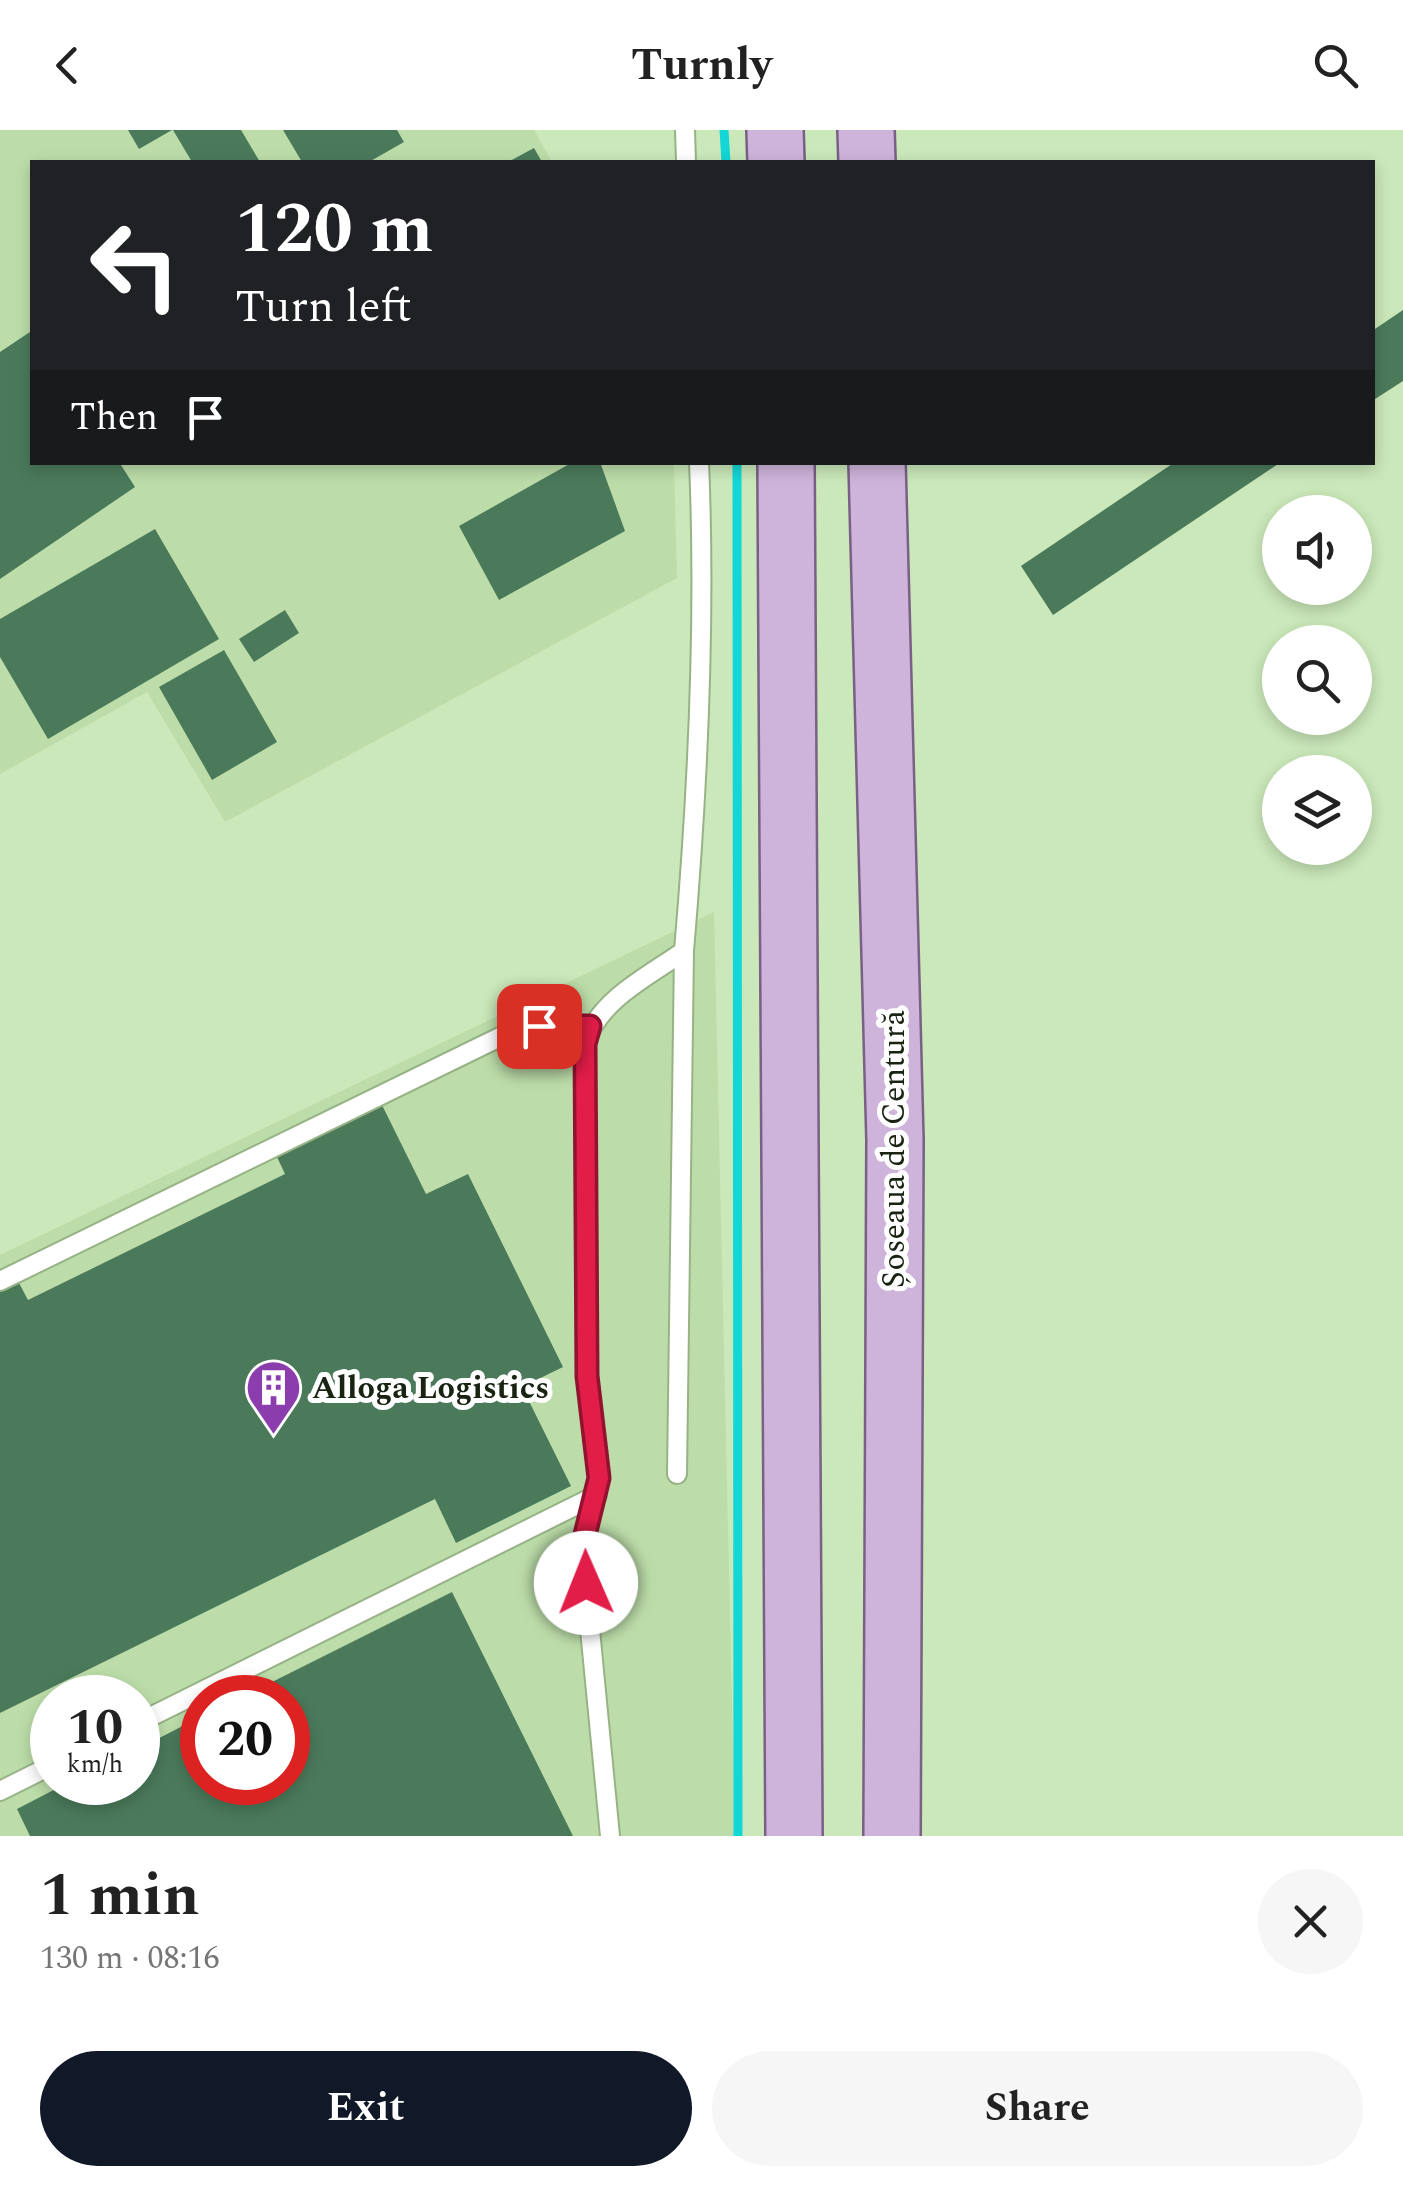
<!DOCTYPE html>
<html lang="en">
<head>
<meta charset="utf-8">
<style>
  body { margin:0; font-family:Spectral,serif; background:#f6f6f6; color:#222; height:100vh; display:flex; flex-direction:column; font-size:38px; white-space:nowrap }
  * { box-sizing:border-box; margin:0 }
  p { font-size:32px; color:#767676 }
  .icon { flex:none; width:55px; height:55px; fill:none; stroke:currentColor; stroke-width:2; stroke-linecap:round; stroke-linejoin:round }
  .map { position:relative; height:1706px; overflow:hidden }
  .sheet { display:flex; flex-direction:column; background:#fff; flex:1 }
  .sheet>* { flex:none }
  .guide { position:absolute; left:30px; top:30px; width:1345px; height:305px; border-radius:0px; box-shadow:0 5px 15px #0003; background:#202124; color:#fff; overflow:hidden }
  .fabs { position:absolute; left:1262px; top:365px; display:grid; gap:20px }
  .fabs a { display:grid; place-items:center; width:110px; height:110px; border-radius:50%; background:#fff; box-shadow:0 5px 15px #0003; font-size:50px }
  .speed { position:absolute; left:30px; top:1545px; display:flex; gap:20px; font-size:50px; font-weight:700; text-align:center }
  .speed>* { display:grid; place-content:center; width:130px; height:130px; border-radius:50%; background:#fff; box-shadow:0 5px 15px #0003; line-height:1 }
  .speed small { font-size:25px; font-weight:400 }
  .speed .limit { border:15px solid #d22; background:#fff; color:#111 }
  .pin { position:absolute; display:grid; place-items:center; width:85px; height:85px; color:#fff; margin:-42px; border-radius:20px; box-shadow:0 5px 15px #0006 }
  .me { position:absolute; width:110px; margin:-55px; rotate:359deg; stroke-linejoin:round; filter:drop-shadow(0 0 8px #0008) }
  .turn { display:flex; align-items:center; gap:35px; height:210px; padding:0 40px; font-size:45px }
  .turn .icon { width:130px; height:130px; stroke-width:2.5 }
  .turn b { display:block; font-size:70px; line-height:85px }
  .then { display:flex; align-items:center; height:95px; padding:0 40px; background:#0003; gap:20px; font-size:38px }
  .round { display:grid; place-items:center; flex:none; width:105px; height:105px; border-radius:52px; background:#f6f6f6 }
  .headline { display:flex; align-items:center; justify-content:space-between; height:170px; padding:0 40px }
  h1 { font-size:60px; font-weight:700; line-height:75px }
  .cta { display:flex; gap:20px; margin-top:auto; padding:20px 40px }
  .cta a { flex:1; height:115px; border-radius:60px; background:#111827; color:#fff; font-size:40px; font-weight:700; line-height:115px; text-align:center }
  .cta a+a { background:#f6f6f6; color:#222 }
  header { display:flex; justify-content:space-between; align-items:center; height:130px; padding:0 40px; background:#fff; font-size:45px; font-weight:700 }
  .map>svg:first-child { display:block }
</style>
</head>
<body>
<header><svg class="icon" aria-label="back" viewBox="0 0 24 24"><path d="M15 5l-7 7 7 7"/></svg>Turnly<svg class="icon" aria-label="search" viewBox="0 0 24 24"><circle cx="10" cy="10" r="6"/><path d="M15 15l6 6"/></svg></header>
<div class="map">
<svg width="1403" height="1706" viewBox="0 0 1403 1706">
  <rect width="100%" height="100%" fill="#cae8b9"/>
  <path fill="#bcdda9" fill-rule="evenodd" d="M0,0H534L552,32H32V332L674,333L677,448L225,692L147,562L0,644Z
    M714,782L735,1706H0V1125ZM52,1568H138V1652H52ZM202,1568H288V1652H202Z"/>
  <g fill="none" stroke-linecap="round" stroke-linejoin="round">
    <path stroke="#12d7d6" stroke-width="9" d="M724,0L726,32
      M737,332L738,1706"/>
  </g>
  <path fill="#4b7a5b" d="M128,0H172L139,19Z
    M173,0H241L260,32H192Z
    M283,0H397L404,12L369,32H302Z
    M534,18L542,32H508Z
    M1403,180V251L1372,271V201Z
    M30,202L32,332H119L135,357L0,449V222Z
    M573,332H600L625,401L499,470L459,396Z
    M1175,332H1281L1053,485L1021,436Z
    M155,399L219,509L48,609L0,527V489Z
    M285,480L299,503L254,532L239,509Z
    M224,520L277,612L212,650L159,557Z
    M382,975L426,1064L468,1044L563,1237L522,1257L571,1356L456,1413L435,1369L0,1583V1162L19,1153L28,1170L285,1044L277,1027Z
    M452,1462L573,1706H30L17,1679L69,1652H138V1619L202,1586V1652H288V1568H240Z"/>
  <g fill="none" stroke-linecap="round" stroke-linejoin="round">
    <defs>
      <path id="service" d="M685,0L686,32
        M0,1151L500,907L539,896H590
        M677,1344L684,821
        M138,1593L597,1365
        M0,1661L52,1635
        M610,1706L582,1417L599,1348L587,1246L585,914C598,870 649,846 684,821C698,658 706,496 699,332"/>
      <path id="primary" d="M775,0L776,32
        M866,0L867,32
        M786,332L794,1706
        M877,332L895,1010L892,1706"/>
    </defs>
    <use href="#service" stroke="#97b386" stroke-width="22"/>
    <use href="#primary" stroke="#796084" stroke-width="60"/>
    <use href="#service" stroke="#fff" stroke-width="18"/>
    <use href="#primary" stroke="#ceb3da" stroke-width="55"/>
  </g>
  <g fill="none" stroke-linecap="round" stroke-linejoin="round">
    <defs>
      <path id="route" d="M539,896H590L585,914L587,1246L599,1348L582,1417L586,1453"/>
    </defs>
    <use href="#route" stroke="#92132f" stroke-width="25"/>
    <use href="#route" stroke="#e11d48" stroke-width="18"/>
  </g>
  <defs>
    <symbol id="building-pin" viewBox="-11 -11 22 30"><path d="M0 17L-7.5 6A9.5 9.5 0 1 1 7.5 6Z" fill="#8b3dad" stroke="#fefefe"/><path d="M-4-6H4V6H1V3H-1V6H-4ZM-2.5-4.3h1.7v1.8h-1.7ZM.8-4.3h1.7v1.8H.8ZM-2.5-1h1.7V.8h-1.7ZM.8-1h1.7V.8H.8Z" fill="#fff"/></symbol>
  </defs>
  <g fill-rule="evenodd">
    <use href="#building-pin" x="242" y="1226" width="63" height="86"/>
  </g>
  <g text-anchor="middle" stroke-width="10" stroke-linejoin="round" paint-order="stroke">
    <g font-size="32" fill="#182311" stroke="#fefefe">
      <text transform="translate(893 1019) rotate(-90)" y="11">Șoseaua de Centură</text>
    </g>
    <g font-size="32" font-weight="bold" fill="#182311" stroke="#fefefe" text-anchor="start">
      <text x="312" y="1268">Alloga Logistics</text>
    </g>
  </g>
</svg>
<div class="fabs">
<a><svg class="icon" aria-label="sound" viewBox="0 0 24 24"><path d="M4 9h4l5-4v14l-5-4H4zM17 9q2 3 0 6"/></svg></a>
<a><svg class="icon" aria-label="search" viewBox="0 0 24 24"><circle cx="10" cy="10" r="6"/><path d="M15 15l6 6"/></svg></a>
<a><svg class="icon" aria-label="layers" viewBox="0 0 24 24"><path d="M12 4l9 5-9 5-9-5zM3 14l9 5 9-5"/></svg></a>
</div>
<div class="speed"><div>10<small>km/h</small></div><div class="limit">20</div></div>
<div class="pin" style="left:539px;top:896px;background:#d93025"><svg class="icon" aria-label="arrive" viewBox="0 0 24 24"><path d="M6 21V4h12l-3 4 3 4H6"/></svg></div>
<svg class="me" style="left:586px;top:1453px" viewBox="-20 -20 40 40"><circle r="19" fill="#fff"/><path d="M0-13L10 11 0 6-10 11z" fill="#e11d48"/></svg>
<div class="guide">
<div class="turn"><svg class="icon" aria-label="left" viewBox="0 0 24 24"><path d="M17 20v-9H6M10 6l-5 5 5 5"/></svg><div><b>120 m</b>Turn left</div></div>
<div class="then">Then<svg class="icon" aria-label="arrive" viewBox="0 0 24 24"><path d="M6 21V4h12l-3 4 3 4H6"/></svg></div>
</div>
</div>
<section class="sheet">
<div class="headline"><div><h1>1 min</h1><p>130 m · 08:16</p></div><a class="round"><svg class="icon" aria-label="close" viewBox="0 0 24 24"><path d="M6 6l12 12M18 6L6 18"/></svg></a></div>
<div class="cta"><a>Exit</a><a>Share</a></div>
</section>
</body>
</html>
